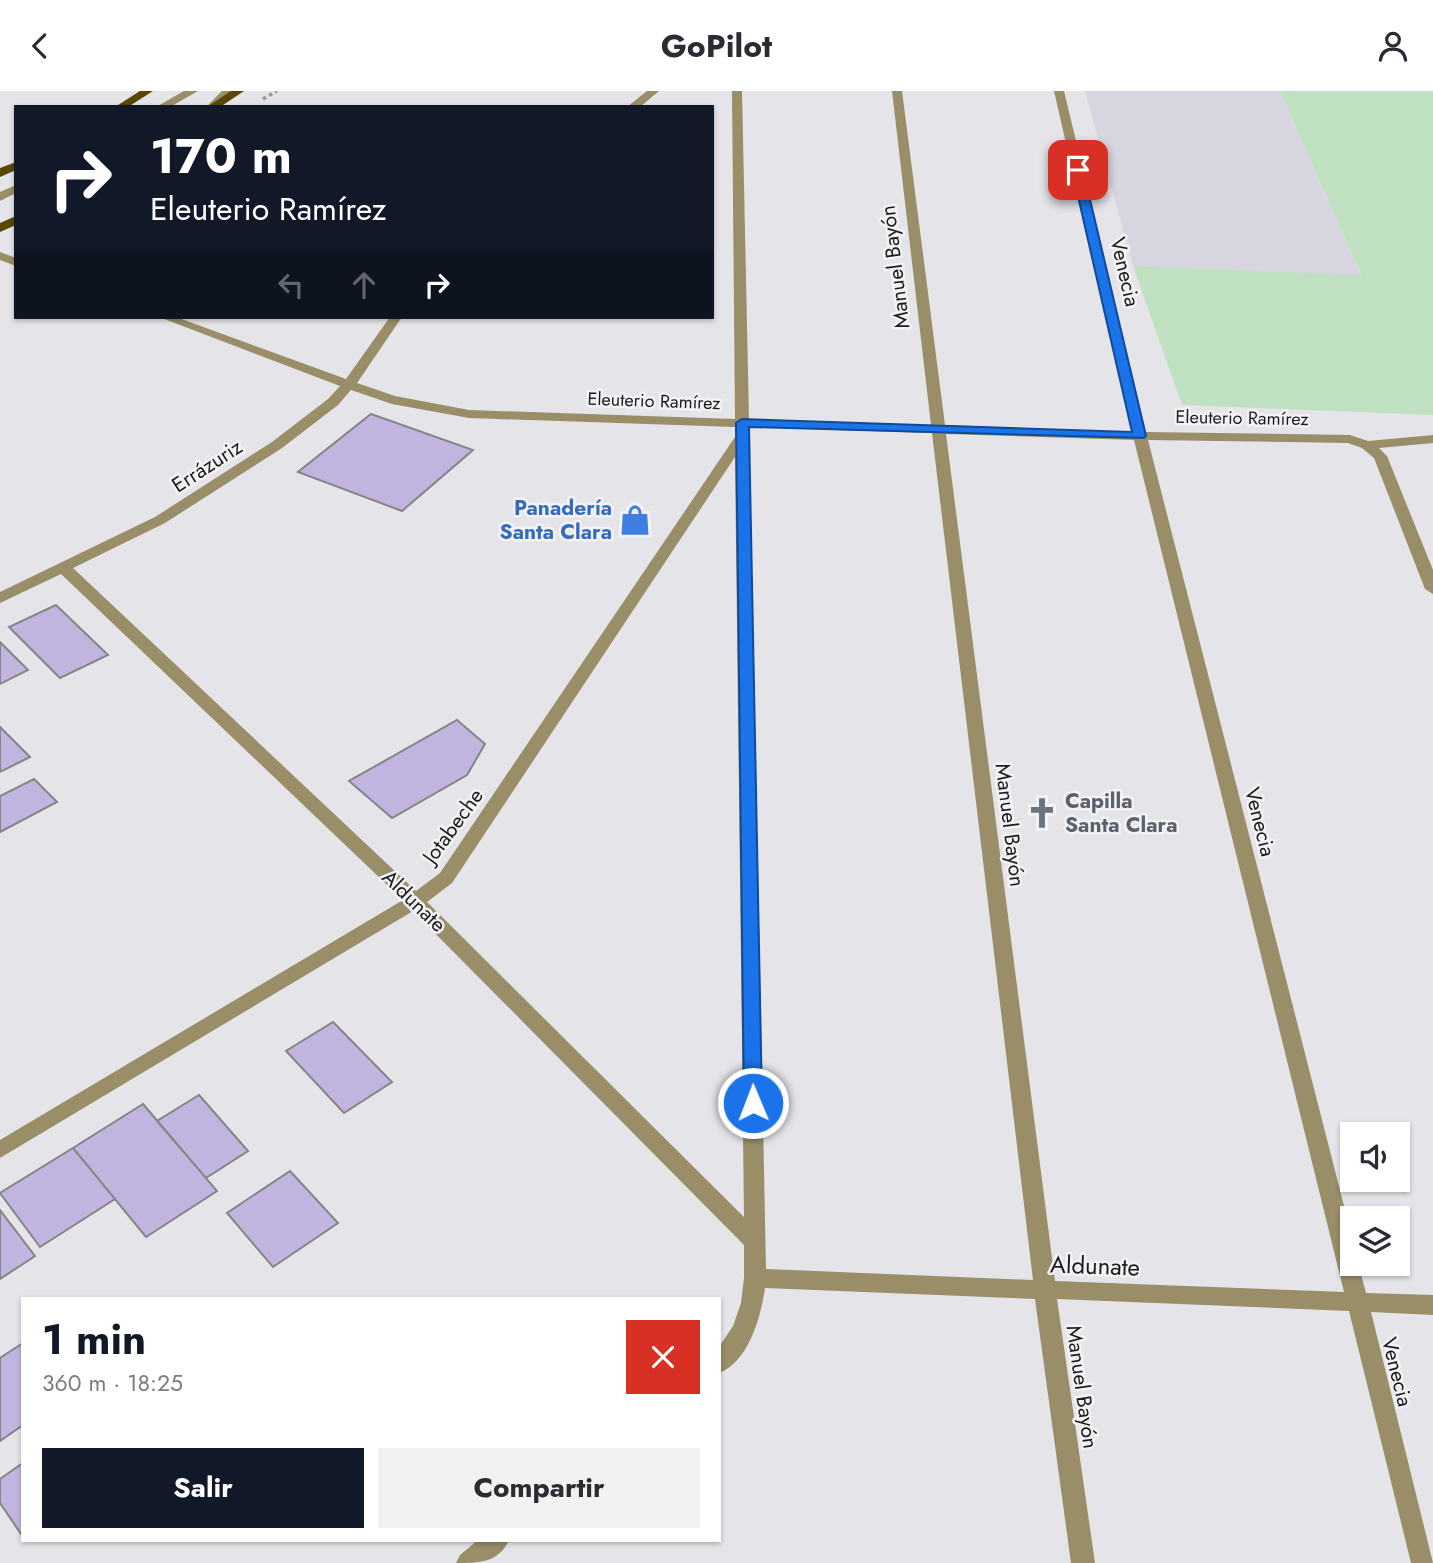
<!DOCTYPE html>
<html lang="es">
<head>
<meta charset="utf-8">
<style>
  body { margin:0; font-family:Jost,sans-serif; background:#f2f2f3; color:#2b2b33; height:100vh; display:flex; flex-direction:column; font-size:26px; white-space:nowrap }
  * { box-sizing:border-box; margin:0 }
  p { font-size:23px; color:#7c7c81 }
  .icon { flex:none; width:38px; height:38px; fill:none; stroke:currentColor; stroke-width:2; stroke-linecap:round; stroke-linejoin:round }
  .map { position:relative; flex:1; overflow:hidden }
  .details { position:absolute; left:21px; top:1206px; width:700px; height:245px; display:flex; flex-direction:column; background:#fff; border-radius:0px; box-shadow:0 2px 5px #0004 }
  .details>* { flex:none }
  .guide { position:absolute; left:14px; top:14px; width:700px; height:214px; border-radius:0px; box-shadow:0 2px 5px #0004; background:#111827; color:#fff; overflow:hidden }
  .tools { position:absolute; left:1340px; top:1031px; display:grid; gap:14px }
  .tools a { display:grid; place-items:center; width:70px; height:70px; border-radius:0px; background:#fff; box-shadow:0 2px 5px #0004; font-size:35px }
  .pin { position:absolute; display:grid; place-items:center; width:60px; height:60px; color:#fff; margin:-30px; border-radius:14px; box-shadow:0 4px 10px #0006 }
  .me { position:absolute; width:77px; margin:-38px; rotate:359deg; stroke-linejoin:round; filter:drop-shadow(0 0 5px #0008) }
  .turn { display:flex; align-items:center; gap:24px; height:147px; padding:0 21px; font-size:32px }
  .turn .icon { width:91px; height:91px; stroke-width:2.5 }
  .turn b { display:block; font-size:49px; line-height:60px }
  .lanes { display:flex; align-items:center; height:66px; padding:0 21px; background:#0003; justify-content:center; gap:35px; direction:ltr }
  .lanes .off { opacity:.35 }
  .round { display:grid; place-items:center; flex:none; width:74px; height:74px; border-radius:0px; background:#f2f2f3 }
  .head { display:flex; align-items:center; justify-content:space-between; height:119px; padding:0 21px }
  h1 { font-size:42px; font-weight:700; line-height:52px; color:#111827 }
  .action { display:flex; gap:14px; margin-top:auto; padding:14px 21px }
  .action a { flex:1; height:80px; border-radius:0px; background:#111827; color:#fff; font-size:28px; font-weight:700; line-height:80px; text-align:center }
  .action a+a { background:#f2f2f3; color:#2b2b33 }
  header { display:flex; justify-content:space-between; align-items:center; height:91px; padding:0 21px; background:#fff; font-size:32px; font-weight:700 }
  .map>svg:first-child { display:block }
</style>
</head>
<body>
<header><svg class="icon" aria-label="back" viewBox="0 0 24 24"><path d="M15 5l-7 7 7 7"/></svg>GoPilot<svg class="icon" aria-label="person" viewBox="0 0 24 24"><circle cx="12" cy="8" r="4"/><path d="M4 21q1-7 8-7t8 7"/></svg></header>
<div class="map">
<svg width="1433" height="1472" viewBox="0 0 1433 1472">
  <rect width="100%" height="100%" fill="#e5e4e8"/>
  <path fill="#d7d5df" d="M1085,0H1280L1361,185L1133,175Z"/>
  <path fill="#bfe1c1" d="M1280,0H1433V324L1182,314L1133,175L1361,184Z"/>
  <path fill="#c1b5e0" stroke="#858487" stroke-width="2" d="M371,323L473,359L402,420L298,381Z
    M56,514L108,564L60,587L9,536Z
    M0,551L28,579L0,593Z
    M457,629L485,653L467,684L392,727L349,690Z
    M0,636L30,666L0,681Z
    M34,688L57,711L0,741V705Z
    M333,931L392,991L344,1022L286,960Z
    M199,1004L248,1060L206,1087L157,1030Z
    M143,1013L217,1100L146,1146L73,1057Z
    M73,1057L115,1108L40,1156L0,1102Z
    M290,1080L338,1132L273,1176L227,1122Z
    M0,1119L35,1165L0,1188Z
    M23,1252V1334L0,1350V1267Z
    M23,1372V1446L0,1412V1388Z"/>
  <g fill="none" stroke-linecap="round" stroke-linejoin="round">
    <path stroke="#98979a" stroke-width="3.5" stroke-dasharray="3.5 3.5" stroke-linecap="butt" d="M263,8L277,0"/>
    <path fill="#998e68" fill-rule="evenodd" d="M184,0H198L170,16H156Z
      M222,0H234L218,16H206Z
      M647,0H659L640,16H627Z
      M732,0H742L749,328L931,334L892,0H902L945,334L1132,341L1054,0H1064L1146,341L1350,344L1368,350L1433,344V352L1379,357L1387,365L1433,479V503L1425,498L1374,367L1362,357L1348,352L1148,349L1353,1150V1172H1358L1366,1202L1433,1204V1224L1371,1221L1433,1472H1411L1349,1220L1057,1208L1095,1472H1071L1035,1208L765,1197C761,1225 749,1271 719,1282V1256L733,1235L741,1212L744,1187V1154L413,820L0,1067V1049L403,809L61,483L0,512V501L155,426L272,351L328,308L340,295L159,226H176L346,288L390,226H402L357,292L395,305L469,319L735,328ZM351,299L392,313L469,327L735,336V346L440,782L416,800L73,477L165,432L282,357L338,314ZM749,336L932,342L1033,1189L766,1178ZM946,343L1134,349L1344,1201L1055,1190ZM735,366L744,1126L427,811L452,792Z
      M16,94V102L0,110V101Z
      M0,161L16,167V175L0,169Z
      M478,1449H509C499,1472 478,1472 456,1472L460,1464Z"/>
    <path fill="#574700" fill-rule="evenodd" d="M140,0H153L128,16H115Z
      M231,0H244L220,16H207Z
      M16,71V79L0,86V77Z
      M16,125V134L0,141V132Z"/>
  </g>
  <path fill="#1a73e8" stroke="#114b97" stroke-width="2" d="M1078,76L1083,79L1146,345L1144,347L749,336L762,1012L759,1017L753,1019L746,1017L744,1012L736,332L742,328L1132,341L1072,79Z"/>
  <defs>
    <symbol id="shop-bare" viewBox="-9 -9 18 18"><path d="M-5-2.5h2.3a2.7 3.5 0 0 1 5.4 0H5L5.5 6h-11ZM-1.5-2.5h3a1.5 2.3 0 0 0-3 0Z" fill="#3f7fe0" stroke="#f3f2f5" stroke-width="2.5" paint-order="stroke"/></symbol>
    <symbol id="church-bare" viewBox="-9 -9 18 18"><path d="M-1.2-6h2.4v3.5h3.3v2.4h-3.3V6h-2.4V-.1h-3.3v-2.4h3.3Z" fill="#6b7280" stroke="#f3f2f5" stroke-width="2.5" paint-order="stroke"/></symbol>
  </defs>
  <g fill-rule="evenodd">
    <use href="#shop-bare" x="613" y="407" width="44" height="44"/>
    <use href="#church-bare" x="1020" y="700" width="44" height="44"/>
  </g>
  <g text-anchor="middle" stroke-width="5" stroke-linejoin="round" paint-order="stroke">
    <g font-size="18" fill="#1c1b1c" stroke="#f3f2f5">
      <text transform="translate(654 310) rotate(2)" y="6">Eleuterio Ramírez</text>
      <text transform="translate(1242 327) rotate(1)" y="6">Eleuterio Ramírez</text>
    </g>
    <g font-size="21" fill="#1c1b1c" stroke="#f3f2f5">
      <text transform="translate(895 176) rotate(-97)" y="7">Manuel Bayón</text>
      <text transform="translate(1125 181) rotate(77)" y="7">Venecia</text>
      <text transform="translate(207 375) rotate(-33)" y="7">Errázuriz</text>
      <text transform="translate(1260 731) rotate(76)" y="7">Venecia</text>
      <text transform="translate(1010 734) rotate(83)" y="7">Manuel Bayón</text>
      <text transform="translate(453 735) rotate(-54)" y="7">Jotabeche</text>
      <text transform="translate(414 810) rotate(44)" y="7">Aldunate</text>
      <text transform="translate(1397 1281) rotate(76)" y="7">Venecia</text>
      <text transform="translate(1082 1296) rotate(82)" y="7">Manuel Bayón</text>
    </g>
    <g font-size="21" font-weight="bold" fill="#366cbe" stroke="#f3f2f5" text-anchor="end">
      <text x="612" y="424">Panadería<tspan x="612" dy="24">Santa Clara</tspan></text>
    </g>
    <g font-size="21" font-weight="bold" fill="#5b616d" stroke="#f3f2f5" text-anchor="start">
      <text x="1065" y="717">Capilla<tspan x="1065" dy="24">Santa Clara</tspan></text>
    </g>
    <g font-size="24" fill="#1c1b1c" stroke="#f3f2f5">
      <text transform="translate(1095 1175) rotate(2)" y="8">Aldunate</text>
    </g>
  </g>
</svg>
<div class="tools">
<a><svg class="icon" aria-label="sound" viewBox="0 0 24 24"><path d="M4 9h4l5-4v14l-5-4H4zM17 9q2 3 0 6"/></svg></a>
<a><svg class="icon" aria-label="layers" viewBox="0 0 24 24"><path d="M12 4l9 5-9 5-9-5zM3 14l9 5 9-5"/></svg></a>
</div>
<div class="pin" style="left:1078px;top:79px;background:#d93025"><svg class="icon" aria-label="arrive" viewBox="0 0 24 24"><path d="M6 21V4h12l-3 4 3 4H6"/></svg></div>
<svg class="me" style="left:753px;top:1012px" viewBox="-20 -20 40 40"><circle r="17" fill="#1a73e8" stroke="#fff" stroke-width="3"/><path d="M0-11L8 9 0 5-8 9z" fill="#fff"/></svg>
<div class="guide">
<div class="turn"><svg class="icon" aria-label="right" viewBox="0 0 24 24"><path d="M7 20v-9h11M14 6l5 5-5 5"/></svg><div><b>170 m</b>Eleuterio Ramírez</div></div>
<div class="lanes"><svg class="icon off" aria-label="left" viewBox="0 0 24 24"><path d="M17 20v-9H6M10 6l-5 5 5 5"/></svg><svg class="icon off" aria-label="ahead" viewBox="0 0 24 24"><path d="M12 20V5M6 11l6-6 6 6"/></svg><svg class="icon" aria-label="right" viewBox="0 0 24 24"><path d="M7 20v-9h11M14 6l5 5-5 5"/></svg></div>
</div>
<section class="details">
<div class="head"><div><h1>1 min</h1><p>360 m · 18:25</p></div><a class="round" style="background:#d93025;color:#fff"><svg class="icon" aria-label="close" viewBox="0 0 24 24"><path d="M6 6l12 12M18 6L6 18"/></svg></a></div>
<div class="action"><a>Salir</a><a>Compartir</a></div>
</section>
</div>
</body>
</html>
